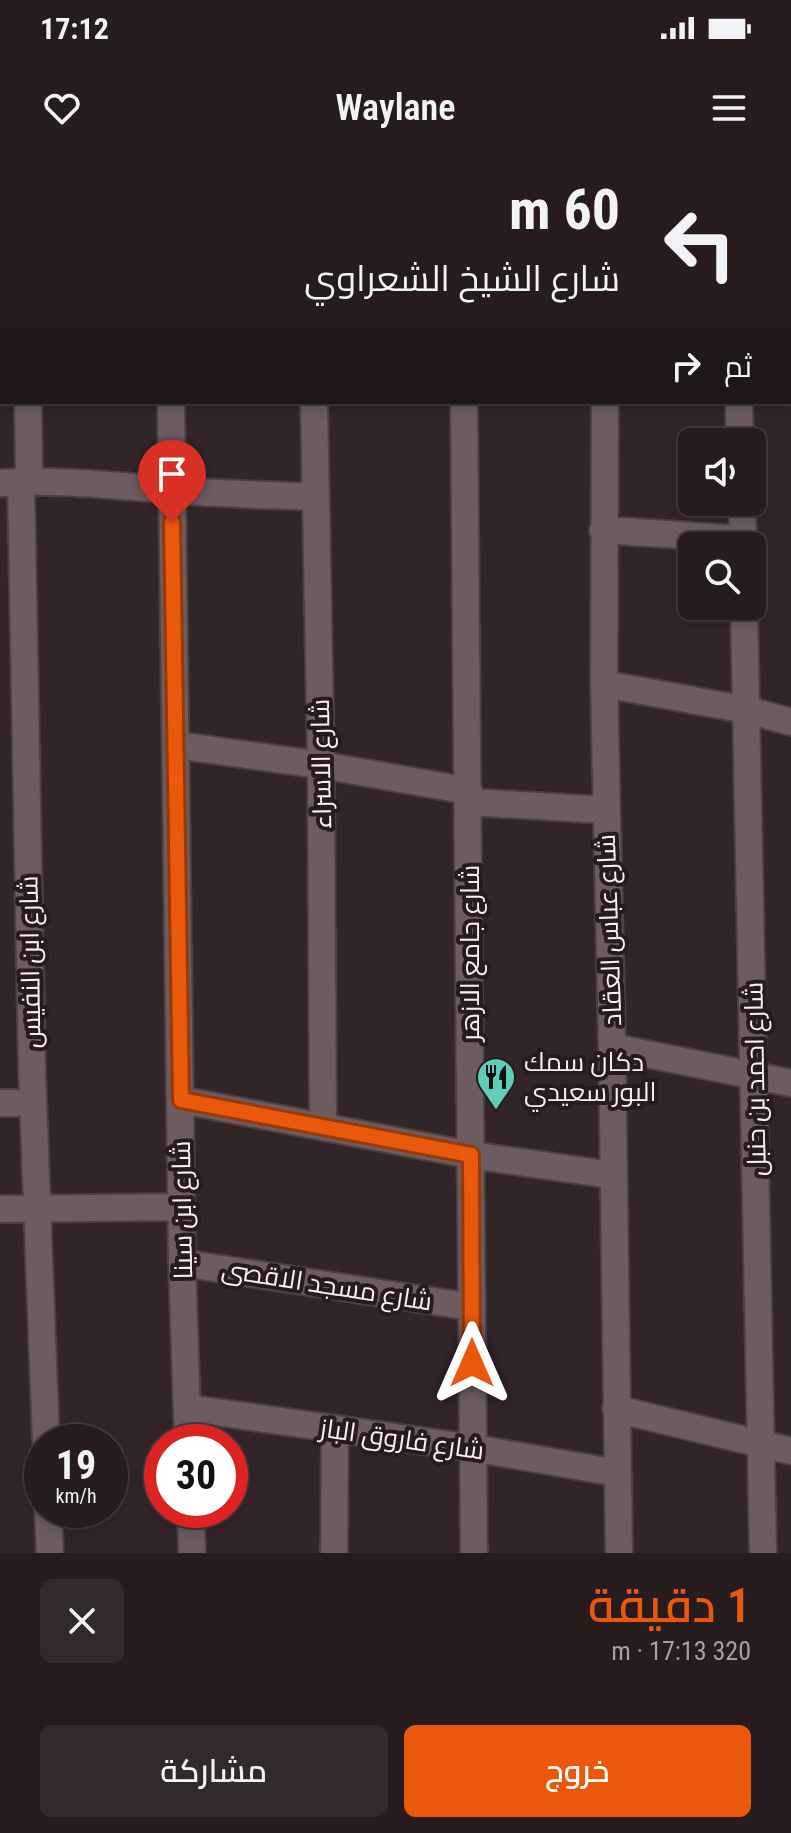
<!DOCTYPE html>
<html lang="ar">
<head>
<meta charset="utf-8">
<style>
  body { margin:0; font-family:"Roboto Condensed",Cairo,sans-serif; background:#32292b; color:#f1f3f6; direction:rtl; height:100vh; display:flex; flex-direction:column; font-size:30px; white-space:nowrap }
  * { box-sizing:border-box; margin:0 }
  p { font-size:26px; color:#a4a1a4 }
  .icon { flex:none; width:44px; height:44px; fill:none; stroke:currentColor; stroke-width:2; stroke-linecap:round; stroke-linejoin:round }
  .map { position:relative; height:1393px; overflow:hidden; direction:ltr }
  .panel { display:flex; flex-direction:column; background:#261c1e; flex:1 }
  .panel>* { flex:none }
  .banner { position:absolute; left:0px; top:0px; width:792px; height:244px; box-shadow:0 4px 12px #0003,0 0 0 2px #423a3c; direction:rtl; background:#261c1e; color:#f1f3f6; overflow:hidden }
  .fabs { position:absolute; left:678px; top:268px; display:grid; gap:16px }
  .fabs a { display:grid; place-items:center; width:88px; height:88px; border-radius:12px; background:#261c1e; box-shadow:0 4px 12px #0003,0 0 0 2px #423a3c; font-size:40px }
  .speed { position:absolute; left:24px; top:1264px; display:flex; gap:16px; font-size:40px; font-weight:700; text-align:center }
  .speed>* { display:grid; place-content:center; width:104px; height:104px; border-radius:50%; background:#261c1e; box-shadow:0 4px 12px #0003,0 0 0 2px #423a3c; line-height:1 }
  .speed small { font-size:20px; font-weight:400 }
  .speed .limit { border:12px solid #d22; background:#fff; color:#111 }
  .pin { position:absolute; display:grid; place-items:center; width:68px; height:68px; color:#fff; margin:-82px -34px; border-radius:50% 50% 50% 0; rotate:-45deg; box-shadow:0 0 8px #0007 }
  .pin .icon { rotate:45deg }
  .me { position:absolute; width:88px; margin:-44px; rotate:0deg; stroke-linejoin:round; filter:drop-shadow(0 0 6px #0008) }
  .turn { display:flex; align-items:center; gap:28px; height:168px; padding:0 40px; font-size:36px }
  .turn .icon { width:104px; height:104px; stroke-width:2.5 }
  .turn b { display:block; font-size:56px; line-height:68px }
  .then { display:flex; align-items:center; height:76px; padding:0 40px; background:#0003; gap:16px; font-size:30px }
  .round { display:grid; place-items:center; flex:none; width:84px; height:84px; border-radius:12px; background:#32292b }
  .headline { display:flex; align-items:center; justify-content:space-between; height:136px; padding:0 40px }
  h1 { font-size:48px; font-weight:600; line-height:60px; color:#ea580c }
  .primary-button { display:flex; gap:16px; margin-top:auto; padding:16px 40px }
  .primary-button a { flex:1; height:92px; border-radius:12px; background:#ea580c; color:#fff; font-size:32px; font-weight:600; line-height:92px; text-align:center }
  .primary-button a+a { background:#32292b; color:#f1f3f6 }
  .status { display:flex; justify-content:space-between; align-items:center; height:56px; padding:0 40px; background:#261c1e; direction:ltr }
  .status svg { height:22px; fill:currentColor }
  header { display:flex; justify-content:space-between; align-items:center; height:104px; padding:0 40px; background:#261c1e; font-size:36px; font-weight:600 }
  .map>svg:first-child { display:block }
</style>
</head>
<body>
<div class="status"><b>17:12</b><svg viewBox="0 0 49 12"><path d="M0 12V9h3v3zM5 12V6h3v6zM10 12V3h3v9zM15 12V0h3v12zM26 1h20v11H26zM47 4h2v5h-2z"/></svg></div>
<header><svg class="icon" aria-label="menu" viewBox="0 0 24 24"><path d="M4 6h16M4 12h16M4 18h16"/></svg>Waylane<svg class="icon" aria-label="heart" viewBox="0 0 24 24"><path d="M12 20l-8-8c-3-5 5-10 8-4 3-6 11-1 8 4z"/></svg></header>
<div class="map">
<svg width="791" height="1393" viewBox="0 0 791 1393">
  <rect width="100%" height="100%" fill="#322528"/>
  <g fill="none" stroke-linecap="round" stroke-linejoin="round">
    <defs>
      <path id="minor" d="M24,0V2
        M171,0V2
        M312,0V2
        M460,0V2
        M598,0V2
        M733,0V2
        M790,201H791
        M28,242L29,321
        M171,242L182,1103L188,1282
        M314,242L321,605L323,965
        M464,242L474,1393
        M605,242L604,524L612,887L619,1393
        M739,242L740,282
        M21,322L32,912L46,1282
        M0,323C58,319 115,326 173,330C220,334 268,335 315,337
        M742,342L743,386
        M603,370L742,379
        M744,446L763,1393
        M604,524L747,550L791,562
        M176,585L321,605L469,631
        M469,642L605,650
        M612,887L791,923
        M181,940L471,995L612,1015
        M0,943H16
        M0,1049L182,1047
        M182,1103L472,1147
        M187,1248L473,1288L617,1313
        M616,1249L791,1291
        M48,1350L50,1393
        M191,1350L192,1393
        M334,1393L335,1269"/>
    </defs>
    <use href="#minor" stroke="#4a4042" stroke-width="30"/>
    <use href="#minor" stroke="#6c5c60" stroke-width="26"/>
  </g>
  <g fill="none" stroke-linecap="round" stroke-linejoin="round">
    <defs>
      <path id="route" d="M172,362L181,940L471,995L472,1203"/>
    </defs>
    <use href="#route" stroke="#983908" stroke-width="20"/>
    <use href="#route" stroke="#ea580c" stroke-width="14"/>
  </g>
  <defs>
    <symbol id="restaurant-pin" viewBox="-11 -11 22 30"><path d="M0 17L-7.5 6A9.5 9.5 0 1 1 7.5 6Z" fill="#5cceba" stroke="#281b1f"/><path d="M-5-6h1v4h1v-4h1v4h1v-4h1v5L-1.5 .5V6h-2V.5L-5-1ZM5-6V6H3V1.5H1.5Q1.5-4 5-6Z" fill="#111"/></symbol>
  </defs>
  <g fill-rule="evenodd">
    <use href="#restaurant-pin" x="474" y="895" width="44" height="60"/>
  </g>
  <g text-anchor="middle" stroke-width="8" stroke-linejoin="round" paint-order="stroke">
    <g font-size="26" fill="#f9eff2" stroke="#281b1f">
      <text transform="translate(321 604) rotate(-91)" y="9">شارع الاسراء</text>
      <text transform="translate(609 770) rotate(-92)" y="9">شارع عباس العقاد</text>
      <text transform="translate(470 793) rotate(-90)" y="9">شارع جامع الازهر</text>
      <text transform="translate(30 802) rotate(-91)" y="9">شارع ابن النفيس</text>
      <text transform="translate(755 919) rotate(-91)" y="9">شارع احمد بن حنبل</text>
      <text transform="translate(182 1050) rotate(-91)" y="9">شارع ابن سينا</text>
      <text transform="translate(327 1125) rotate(9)" y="9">شارع مسجد الاقصى</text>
      <text transform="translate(402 1279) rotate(8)" y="9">شارع فاروق الباز</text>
    </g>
    <g font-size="26" fill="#f9eff2" stroke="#281b1f" text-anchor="start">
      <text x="524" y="911">دكان سمك<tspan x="524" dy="30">البور سعيدي</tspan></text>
    </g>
  </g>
</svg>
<div class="fabs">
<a><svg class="icon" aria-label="sound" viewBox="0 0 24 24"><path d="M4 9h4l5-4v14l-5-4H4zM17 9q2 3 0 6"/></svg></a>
<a><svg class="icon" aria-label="search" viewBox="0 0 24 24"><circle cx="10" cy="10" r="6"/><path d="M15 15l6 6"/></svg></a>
</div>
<div class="speed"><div>19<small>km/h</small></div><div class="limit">30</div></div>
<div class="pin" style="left:172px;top:362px;background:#d93025"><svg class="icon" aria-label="arrive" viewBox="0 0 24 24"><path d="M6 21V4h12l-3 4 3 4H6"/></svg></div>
<svg class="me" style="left:472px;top:1203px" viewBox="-20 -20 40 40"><path d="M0-17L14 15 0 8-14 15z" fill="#ea580c" stroke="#fff" stroke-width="4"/></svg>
<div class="banner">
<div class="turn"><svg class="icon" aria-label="left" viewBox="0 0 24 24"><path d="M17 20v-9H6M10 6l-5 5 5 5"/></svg><div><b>60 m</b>شارع الشيخ الشعراوي</div></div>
<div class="then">ثم<svg class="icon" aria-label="right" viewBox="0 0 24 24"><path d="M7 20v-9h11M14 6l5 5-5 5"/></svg></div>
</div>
</div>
<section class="panel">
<div class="headline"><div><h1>1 دقيقة</h1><p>320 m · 17:13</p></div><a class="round"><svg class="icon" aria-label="close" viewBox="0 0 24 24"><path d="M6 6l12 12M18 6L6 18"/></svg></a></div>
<div class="primary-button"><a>خروج</a><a>مشاركة</a></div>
</section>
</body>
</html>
